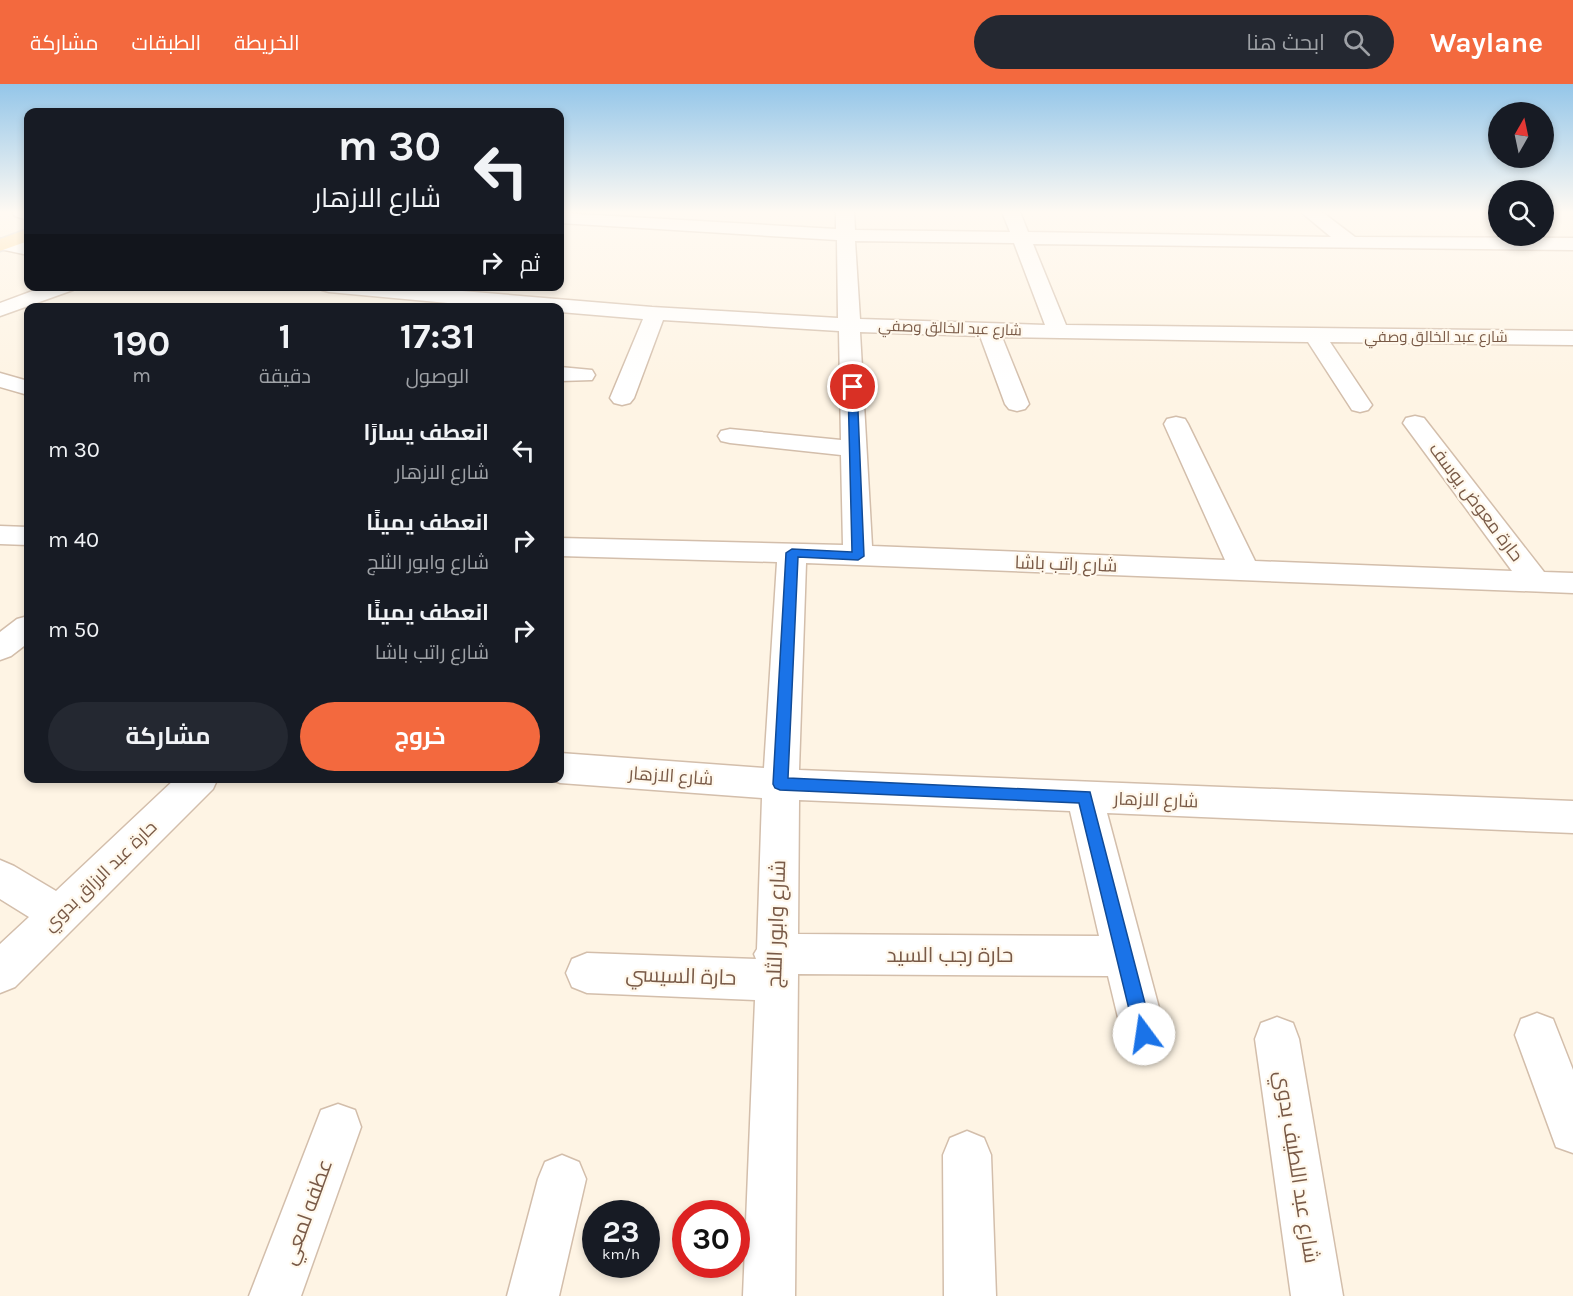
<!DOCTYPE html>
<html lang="ar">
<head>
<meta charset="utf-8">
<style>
  body { margin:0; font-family:Karla,Cairo,sans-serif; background:#242831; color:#f1f3f6; direction:rtl; height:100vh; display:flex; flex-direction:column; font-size:22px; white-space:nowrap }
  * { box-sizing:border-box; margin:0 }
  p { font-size:20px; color:#9ea1a6 }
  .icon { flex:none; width:33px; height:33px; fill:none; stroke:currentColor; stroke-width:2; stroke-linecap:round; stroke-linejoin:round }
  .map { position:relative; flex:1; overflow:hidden; direction:ltr }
  .side { position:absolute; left:24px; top:219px; width:540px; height:480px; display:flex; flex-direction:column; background:#171b24; border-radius:12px; box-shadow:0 3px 9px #0003; direction:rtl }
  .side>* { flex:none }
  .banner { position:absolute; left:24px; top:24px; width:540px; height:183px; border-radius:12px; box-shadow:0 3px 9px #0003; direction:rtl; background:#171b24; color:#f1f3f6; overflow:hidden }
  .needle { width:39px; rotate:9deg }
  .tools { position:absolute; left:1488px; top:18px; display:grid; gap:12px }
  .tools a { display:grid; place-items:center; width:66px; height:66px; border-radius:50%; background:#171b24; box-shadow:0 3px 9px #0003; font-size:30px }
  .speed { position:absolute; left:582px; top:1116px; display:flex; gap:12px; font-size:30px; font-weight:700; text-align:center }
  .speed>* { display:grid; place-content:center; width:78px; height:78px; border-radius:50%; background:#171b24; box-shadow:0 3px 9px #0003; line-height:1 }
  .speed small { font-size:15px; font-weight:400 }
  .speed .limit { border:9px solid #d22; background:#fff; color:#111 }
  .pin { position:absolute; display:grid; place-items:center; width:51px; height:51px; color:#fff; margin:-26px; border:3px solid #fff; border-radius:50%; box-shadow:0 2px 6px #0007 }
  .me { position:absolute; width:66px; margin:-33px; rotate:346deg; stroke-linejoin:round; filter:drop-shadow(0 0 4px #0008) }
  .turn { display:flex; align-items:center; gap:21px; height:126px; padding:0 24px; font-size:27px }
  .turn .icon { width:78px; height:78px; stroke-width:2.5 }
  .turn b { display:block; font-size:42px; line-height:51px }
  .then { display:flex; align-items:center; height:57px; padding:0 24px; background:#0003; gap:12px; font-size:22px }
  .eta { display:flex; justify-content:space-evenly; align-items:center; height:102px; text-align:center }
  .eta b { font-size:36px; font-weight:700; line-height:42px }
  .primary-button { display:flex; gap:12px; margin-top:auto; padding:12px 24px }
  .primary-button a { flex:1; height:69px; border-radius:36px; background:#f3693e; color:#fff; font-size:24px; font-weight:700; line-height:69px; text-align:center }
  .primary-button a+a { background:#242831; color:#f1f3f6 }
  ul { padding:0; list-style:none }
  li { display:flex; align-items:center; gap:18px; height:90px; padding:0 24px }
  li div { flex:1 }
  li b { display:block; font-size:22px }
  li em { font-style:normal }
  header { display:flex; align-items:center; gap:36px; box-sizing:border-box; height:84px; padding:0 30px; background:#f3693e; color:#fff }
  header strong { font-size:28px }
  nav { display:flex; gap:33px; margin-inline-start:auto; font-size:21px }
  .search { width:420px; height:54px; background:#242831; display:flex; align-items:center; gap:15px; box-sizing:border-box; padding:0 21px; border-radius:33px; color:#9ea1a6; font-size:22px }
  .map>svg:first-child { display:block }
</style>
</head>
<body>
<header>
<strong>Waylane</strong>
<div class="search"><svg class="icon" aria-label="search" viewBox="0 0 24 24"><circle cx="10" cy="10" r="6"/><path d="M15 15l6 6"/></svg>ابحث هنا</div>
<nav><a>الخريطة</a><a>الطبقات</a><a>مشاركة</a></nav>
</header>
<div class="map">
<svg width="1573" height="1212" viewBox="0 0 1573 1212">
  <rect width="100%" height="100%" fill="#fef4e4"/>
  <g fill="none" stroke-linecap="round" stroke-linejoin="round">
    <defs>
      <path id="minor" d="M12,128H28V136L15,132Z
        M836,128H854L855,146L1010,148L1002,128H1020L1028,148L1331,153L1301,128H1322L1355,153L1573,154V166L1033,160L1066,241L1573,247V261L1330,258L1372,321L1368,326L1360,328L1352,326L1308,258L1002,253L1029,320L1025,325L1017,327L1009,325L1005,320L980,252L860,248L872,462L1225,476L1164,340L1167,335L1176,333L1185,335L1188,340L1255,477L1512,487L1403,339L1406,334L1415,332L1424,334L1544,488L1573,489V509L806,479L799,686L1573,717V749L1107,729L1166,950L1160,966L1144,972L1128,966L1122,950L1108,892L798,890L795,1212H743L755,916L587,909L572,903L566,889L572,875L587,869L756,875L754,870L757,865L762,714L560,699L548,694H560V669L764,684L777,478L560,472V454L843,461L841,371L730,359L721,357L718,352L721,347L730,345L841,356L839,247L663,236L634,314L630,319L622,321L614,319L610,314L643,235L560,228V224H502L329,208L322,206L319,202H402L652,223L838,234L837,156L560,139V129L836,145ZM855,157L1014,159L1045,241L860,235ZM799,716L1070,727L1099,852L798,850Z
        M0,155L28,159V171L0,165Z
        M46,202H76L73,206L0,232V219Z
        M560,283L592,286L595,291L592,296L560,297Z
        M0,289L28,297V311L0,303Z
        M0,442L28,443V461L0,460Z
        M28,532V559L11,572L0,576V548L17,535Z
        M176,694H218L213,705L15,903L0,909V860L29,833L0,815V776L14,782L56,807Z
        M1537,929L1553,935L1573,986V1069L1556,1063L1515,951L1521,935Z
        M1277,933L1293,939L1299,955L1343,1212H1291L1255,955L1261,939Z
        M338,1020L355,1026L361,1043L301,1212H249L321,1026Z
        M967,1047L984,1054L991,1071L996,1212H944L943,1071L950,1054Z
        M562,1071L579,1078L586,1095L559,1212H507L538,1095L545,1078Z"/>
      <path id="major" d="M28,145V157L0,167V155Z"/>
    </defs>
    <use href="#minor" stroke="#d3beab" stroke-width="3"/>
    <use href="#major" stroke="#dcd4cf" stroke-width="3"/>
    <use href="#minor" fill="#fff" fill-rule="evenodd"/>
    <use href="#major" fill="#ffdb9a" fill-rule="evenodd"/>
  </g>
  <linearGradient id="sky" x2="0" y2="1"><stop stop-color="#94c6e9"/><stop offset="0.43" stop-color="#fffaf3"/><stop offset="1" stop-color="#fffaf3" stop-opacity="0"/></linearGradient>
  <rect width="1573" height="298" fill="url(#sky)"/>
  <path fill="#1a73e8" stroke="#114b97" stroke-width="1.5" d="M853,300L857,303L864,472L858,476L798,473L788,694L1090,708L1153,950L1151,957L1144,959L1138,957L1135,950L1079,719L780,706L775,704L773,700L786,469L792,465L852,468L848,303Z"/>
  <g text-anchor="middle" stroke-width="4.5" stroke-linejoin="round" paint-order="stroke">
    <g font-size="15" fill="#795a47" stroke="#fff8ec">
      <text transform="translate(950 244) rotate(2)" y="5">شارع عبد الخالق وصفي</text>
      <text x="1436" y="258">شارع عبد الخالق وصفي</text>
    </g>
    <g font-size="18" fill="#795a47" stroke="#fff8ec">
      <text transform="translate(1476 418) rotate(53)" y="6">حارة معوض يوسف</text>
      <text transform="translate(1066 480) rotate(2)" y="6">شارع راتب باشا</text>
      <text transform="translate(671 692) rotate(4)" y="6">شارع الازهار</text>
      <text transform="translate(1156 716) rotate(2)" y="6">شارع الازهار</text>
      <text transform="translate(100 792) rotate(-44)" y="6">حارة عبد الرزاق بدوي</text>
    </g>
    <g font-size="21" fill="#795a47" stroke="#fff8ec">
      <text transform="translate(776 840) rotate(-88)" y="7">شارع وابور الثلج</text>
      <text x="950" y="878">حارة رجب السيد</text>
      <text transform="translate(681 892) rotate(2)" y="7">حارة السيسي</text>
      <text transform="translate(1297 1083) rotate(81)" y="7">شارع عبد اللطيف بدوي</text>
      <text transform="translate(307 1128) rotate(-70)" y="7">عطفه لمعي</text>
    </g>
  </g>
</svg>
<div class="tools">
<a><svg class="needle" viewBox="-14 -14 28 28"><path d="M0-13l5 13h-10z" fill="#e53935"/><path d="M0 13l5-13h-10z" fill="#9ea1a6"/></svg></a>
<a><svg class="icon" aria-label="search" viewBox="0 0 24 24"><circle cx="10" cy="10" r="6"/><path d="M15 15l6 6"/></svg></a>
</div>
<div class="speed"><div>23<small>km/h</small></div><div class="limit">30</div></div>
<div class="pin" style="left:853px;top:303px;background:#d93025"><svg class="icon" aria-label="arrive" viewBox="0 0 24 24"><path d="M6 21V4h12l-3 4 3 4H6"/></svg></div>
<svg class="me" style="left:1144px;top:950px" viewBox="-20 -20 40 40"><circle r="19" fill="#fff"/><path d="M0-13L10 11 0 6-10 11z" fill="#1a73e8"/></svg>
<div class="banner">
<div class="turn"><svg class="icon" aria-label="left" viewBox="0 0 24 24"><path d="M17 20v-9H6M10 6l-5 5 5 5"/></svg><div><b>30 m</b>شارع الازهار</div></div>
<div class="then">ثم<svg class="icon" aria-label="right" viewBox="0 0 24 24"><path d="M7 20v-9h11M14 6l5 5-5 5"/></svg></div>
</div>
<section class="side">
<div class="eta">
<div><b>17:31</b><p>الوصول</p></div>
<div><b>1</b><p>دقيقة</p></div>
<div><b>190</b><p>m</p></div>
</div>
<ul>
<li><svg class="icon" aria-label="left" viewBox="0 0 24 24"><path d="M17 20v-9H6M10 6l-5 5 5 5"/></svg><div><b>انعطف يسارًا</b><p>شارع الازهار</p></div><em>30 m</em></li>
<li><svg class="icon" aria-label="right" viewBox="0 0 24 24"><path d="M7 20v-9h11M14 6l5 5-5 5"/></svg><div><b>انعطف يمينًا</b><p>شارع وابور الثلج</p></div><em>40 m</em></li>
<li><svg class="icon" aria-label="right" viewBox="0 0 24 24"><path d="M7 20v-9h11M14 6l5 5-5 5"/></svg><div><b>انعطف يمينًا</b><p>شارع راتب باشا</p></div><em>50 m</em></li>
</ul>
<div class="primary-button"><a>خروج</a><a>مشاركة</a></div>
</section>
</div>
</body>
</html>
